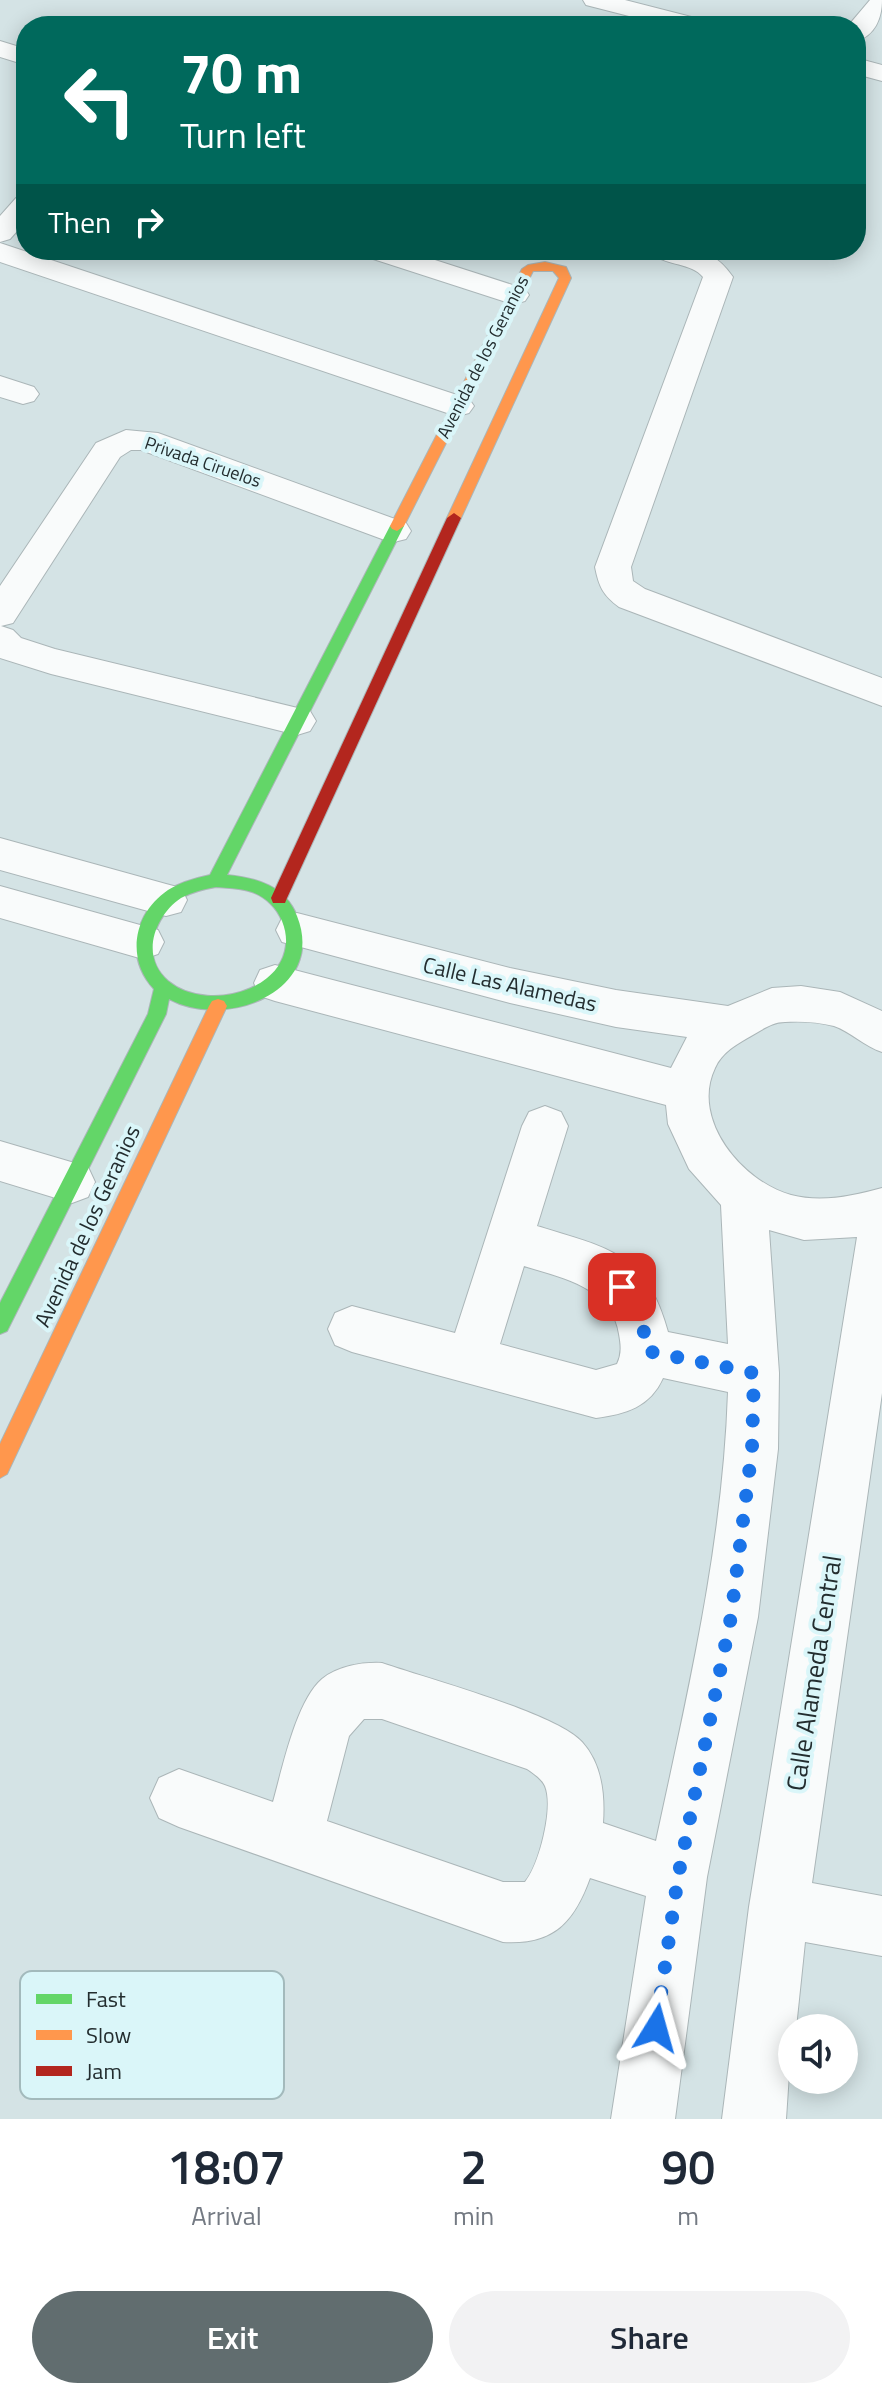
<!DOCTYPE html>
<html lang="en">
<head>
<meta charset="utf-8">
<style>
  body { margin:0; font-family:"Titillium Web",sans-serif; background:#f2f2f3; color:#1f2937; height:100vh; display:flex; flex-direction:column; font-size:30px; white-space:nowrap }
  * { box-sizing:border-box; margin:0 }
  p { font-size:26px; color:#747a83 }
  .icon { flex:none; width:44px; height:44px; fill:none; stroke:currentColor; stroke-width:2; stroke-linecap:round; stroke-linejoin:round }
  .map { position:relative; height:2119px; overflow:hidden }
  .drawer { display:flex; flex-direction:column; background:#fff; flex:1 }
  .drawer>* { flex:none }
  .guide { position:absolute; left:16px; top:16px; width:850px; height:244px; border-radius:32px; box-shadow:0 4px 20px #0003; background:#00695c; color:#fff; overflow:hidden }
  .buttons { position:absolute; left:778px; top:2014px; display:grid; gap:16px }
  .buttons a { display:grid; place-items:center; width:80px; height:80px; border-radius:50%; background:#fff; box-shadow:0 4px 20px #0003; font-size:40px }
  .pin { position:absolute; display:grid; place-items:center; width:68px; height:68px; color:#fff; margin:-34px; border-radius:16px; box-shadow:0 4px 12px #0006 }
  .me { position:absolute; width:88px; margin:-44px; rotate:8deg; stroke-linejoin:round; filter:drop-shadow(0 0 6px #0008) }
  .turn { display:flex; align-items:center; gap:28px; height:168px; padding:0 32px; font-size:36px }
  .turn .icon { width:104px; height:104px; stroke-width:2.5 }
  .turn b { display:block; font-size:56px; line-height:68px }
  .then { display:flex; align-items:center; height:76px; padding:0 32px; background:#0003; gap:16px; font-size:30px }
  .eta { display:flex; justify-content:space-evenly; align-items:center; height:136px; text-align:center }
  .eta b { font-size:48px; font-weight:600; line-height:56px }
  .cta { display:flex; gap:16px; margin-top:auto; padding:16px 32px }
  .cta a { flex:1; height:92px; border-radius:48px; background:#616d6f; color:#fff; font-size:32px; font-weight:600; line-height:92px; text-align:center }
  .cta a+a { background:#f2f2f3; color:#1f2937 }
  .map>svg:first-child { display:block }
</style>
</head>
<body>
<div class="map">
<svg width="882" height="2119" viewBox="0 0 882 2119">
  <rect width="100%" height="100%" fill="#d4e3e5"/>
  <g fill="none" stroke-linecap="round" stroke-linejoin="round">
    <defs>
      <path id="street" d="M583,0H625L707,21L711,26H668L586,5Z
        M870,0H882C882,18 875,36 856,41V26H848Z
        M0,41L26,49V65L0,57Z
        M856,58L882,65V81L856,74Z
        M26,195V221L10,239L0,242V216L16,198Z
        M0,243L469,399L474,406L469,413L458,416L447,413L0,262Z
        M359,250H404L525,289L529,295L525,301L514,304L503,301L364,256Z
        M650,250C688,250 709,243 733,277L631,567L633,581L645,589L882,678V706L619,607C603,595 599,587 595,567L703,277C690,261 662,267 650,250Z
        M0,376L34,387L39,394L34,401L23,404L0,397Z
        M126,430L158,433L406,523L411,531L406,539L394,542L382,539L141,450H131L120,457L13,623L1,626L13,630L21,638L55,649L310,711L316,721L310,731L297,735L51,674L0,658V586L96,443Z
        M0,838L166,884L181,888L187,900L181,912L166,916L0,870Z
        M0,886L158,930L164,942L158,954L143,959L0,918Z
        M297,913L510,968L616,990L728,1006L772,988L801,986L840,992L882,1011V1052C864,1046 851,1032 834,1026C819,1022 800,1021 785,1022C772,1022 762,1030 751,1036C737,1044 722,1052 715,1068C690,1120 743,1182 791,1195C821,1203 853,1196 882,1188V1393L812,1883L882,1896V1956L805,1942L796,2028H792L786,2119H722L749,1907L857,1237L804,1240L769,1230L779,1373L778,1449L758,1617L707,1877L675,2119H611L646,1896L590,1878C574,1922 554,1945 503,1942L179,1827L159,1818L150,1798L159,1778L179,1769L273,1802C282,1770 296,1701 322,1679C338,1666 362,1662 382,1663C425,1678 556,1713 582,1742C602,1764 605,1795 603,1823L656,1841C688,1692 723,1544 728,1392L663,1378C650,1407 626,1414 596,1418L352,1352L335,1345L328,1329L335,1313L352,1306L455,1333L522,1126L529,1112L545,1106L561,1112L568,1126L537,1226C608,1248 646,1252 668,1332L728,1344L721,1205L689,1169L668,1124L666,1105L275,1001L260,996L254,983L260,970L275,965L671,1068L687,1037L616,1027L510,1003L282,942L276,930L282,918ZM524,1266C562,1278 612,1287 619,1334C621,1345 622,1354 617,1364L596,1370L500,1344ZM364,1719H382L527,1769C533,1773 542,1779 545,1786C554,1808 539,1865 525,1882H503L327,1821L349,1736Z
        M0,1141L88,1167L95,1182L88,1197L72,1203L0,1181Z"/>
      <path id="fast" d="M397,521L404,526L227,875C257,878 285,886 297,916C327,991 226,1030 169,999L166,1014L7,1331L0,1334V1303L148,1014L154,989C125,958 134,913 168,890C181,882 196,878 210,875L390,526ZM216,887C228,888 241,888 252,892C266,897 277,908 282,921C307,984 211,1017 168,981C140,957 154,916 181,898C192,892 204,889 216,887Z"/>
      <path id="slow" d="M545,262L566,267L571,278L461,518L454,523L447,518L559,278L553,271H533L404,526L397,531L392,529L390,526L522,269L528,265Z
        M218,999L224,1001L227,1006L7,1474L0,1478V1444L209,1006L212,1001Z"/>
      <path id="jam" d="M454,513L461,518L287,898L285,903H273L271,898L447,518Z"/>
    </defs>
    <use href="#street" stroke="#abb6b8" stroke-width="2"/>
    <use href="#fast" stroke="#abb6b8" stroke-width="2"/>
    <use href="#slow" stroke="#abb6b8" stroke-width="2"/>
    <use href="#jam" stroke="#abb6b8" stroke-width="2"/>
    <use href="#street" fill="#f9fbfb" fill-rule="evenodd"/>
    <use href="#fast" fill="#63d668" fill-rule="evenodd"/>
    <use href="#slow" fill="#ff974d" fill-rule="evenodd"/>
    <use href="#jam" fill="#b3261e" fill-rule="evenodd"/>
  </g>
  <g fill="none" stroke-linecap="round" stroke-linejoin="round">
    <path stroke="#1a73e8" stroke-width="14" stroke-dasharray="0 25.2" d="M622,1287C639,1305 644,1327 647,1351L754,1373L752,1449L731,1617L678,1877L656,2028"/>
  </g>
  <g text-anchor="middle" stroke-width="8" stroke-linejoin="round" paint-order="stroke">
    <g font-size="18" fill="#232d2f" stroke="#daf6f9">
      <text transform="translate(483 357) rotate(-63)" y="6">Avenida de los Geranios</text>
      <text transform="translate(203 462) rotate(19)" y="6">Privada Ciruelos</text>
    </g>
    <g font-size="22" fill="#232d2f" stroke="#daf6f9">
      <text transform="translate(510 984) rotate(13)" y="8">Calle Las Alamedas</text>
      <text transform="translate(87 1226) rotate(-65)" y="8">Avenida de los Geranios</text>
    </g>
    <g font-size="26" fill="#232d2f" stroke="#daf6f9">
      <text transform="translate(814 1673) rotate(-81)" y="9">Calle Alameda Central</text>
    </g>
  </g>
  <rect x="20" y="1971" width="264" height="128" rx="12" fill="#daf6f9" stroke="#a3babc" stroke-width="2"/>
  <rect x="36" y="1994" width="36" height="10" fill="#63d668"/>
  <rect x="36" y="2030" width="36" height="10" fill="#ff974d"/>
  <rect x="36" y="2066" width="36" height="10" fill="#b3261e"/>
  <g font-size="22" fill="#232d2f">
    <text x="86" y="2007">Fast</text>
    <text x="86" y="2043">Slow</text>
    <text x="86" y="2079">Jam</text>
  </g>
</svg>
<div class="buttons">
<a><svg class="icon" aria-label="sound" viewBox="0 0 24 24"><path d="M4 9h4l5-4v14l-5-4H4zM17 9q2 3 0 6"/></svg></a>
</div>
<div class="pin" style="left:622px;top:1287px;background:#d93025"><svg class="icon" aria-label="arrive" viewBox="0 0 24 24"><path d="M6 21V4h12l-3 4 3 4H6"/></svg></div>
<svg class="me" style="left:656px;top:2028px" viewBox="-20 -20 40 40"><path d="M0-17L14 15 0 8-14 15z" fill="#1a73e8" stroke="#fff" stroke-width="4"/></svg>
<div class="guide">
<div class="turn"><svg class="icon" aria-label="left" viewBox="0 0 24 24"><path d="M17 20v-9H6M10 6l-5 5 5 5"/></svg><div><b>70 m</b>Turn left</div></div>
<div class="then">Then<svg class="icon" aria-label="right" viewBox="0 0 24 24"><path d="M7 20v-9h11M14 6l5 5-5 5"/></svg></div>
</div>
</div>
<section class="drawer">
<div class="eta">
<div><b>18:07</b><p>Arrival</p></div>
<div><b>2</b><p>min</p></div>
<div><b>90</b><p>m</p></div>
</div>
<div class="cta"><a>Exit</a><a>Share</a></div>
</section>
</body>
</html>
